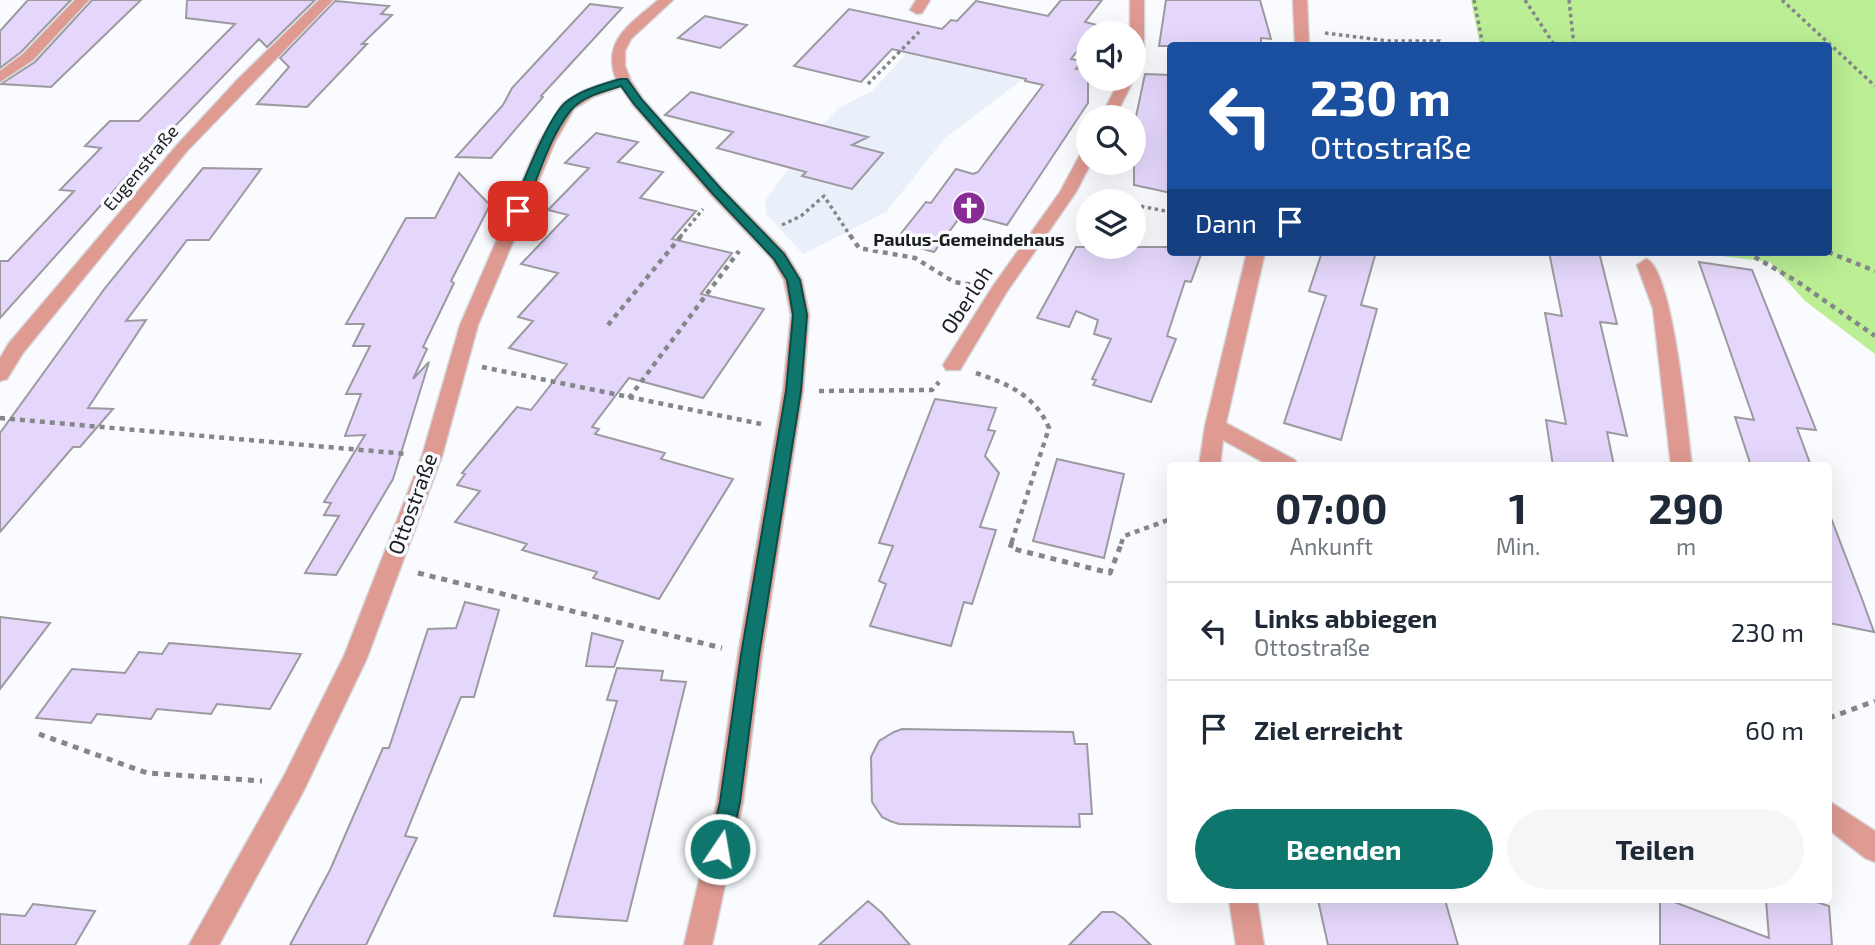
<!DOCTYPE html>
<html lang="de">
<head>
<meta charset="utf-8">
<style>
  body { margin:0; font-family:"Exo 2",sans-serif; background:#f6f6f7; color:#1f2937; height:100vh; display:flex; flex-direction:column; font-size:26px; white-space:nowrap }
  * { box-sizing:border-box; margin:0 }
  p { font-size:23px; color:#747a83 }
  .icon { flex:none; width:38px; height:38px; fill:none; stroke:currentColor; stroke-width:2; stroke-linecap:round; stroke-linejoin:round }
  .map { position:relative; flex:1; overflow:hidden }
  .details { position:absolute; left:1167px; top:462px; width:665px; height:441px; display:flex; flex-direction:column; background:#fff; border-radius:7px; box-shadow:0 7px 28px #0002 }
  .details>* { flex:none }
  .hud { position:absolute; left:1167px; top:42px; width:665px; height:214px; border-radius:7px; box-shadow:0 7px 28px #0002; background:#1a4fa0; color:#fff; overflow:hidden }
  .tools { position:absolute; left:1076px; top:21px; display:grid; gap:14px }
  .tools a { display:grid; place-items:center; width:70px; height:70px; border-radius:50%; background:#fff; box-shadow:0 7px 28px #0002; font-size:35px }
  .pin { position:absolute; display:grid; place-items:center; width:60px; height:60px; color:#fff; margin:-30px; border-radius:14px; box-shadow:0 4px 10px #0006 }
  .me { position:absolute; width:77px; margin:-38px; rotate:12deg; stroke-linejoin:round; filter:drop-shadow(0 0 5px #0008) }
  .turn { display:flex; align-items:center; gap:24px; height:147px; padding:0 28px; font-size:32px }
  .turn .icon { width:91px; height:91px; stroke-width:2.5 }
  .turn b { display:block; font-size:49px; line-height:60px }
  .then { display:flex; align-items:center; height:66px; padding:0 28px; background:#0003; gap:14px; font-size:26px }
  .eta { display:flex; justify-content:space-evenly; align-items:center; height:119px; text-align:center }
  .eta b { font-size:42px; font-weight:700; line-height:49px }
  .cta { display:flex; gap:14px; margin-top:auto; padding:14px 28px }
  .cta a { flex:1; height:80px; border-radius:42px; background:#0f766e; color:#fff; font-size:28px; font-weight:700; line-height:80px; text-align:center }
  .cta a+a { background:#f6f6f7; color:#1f2937 }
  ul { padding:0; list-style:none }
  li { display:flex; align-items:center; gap:21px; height:98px; padding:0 28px; border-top:2px solid #e0e1e3 }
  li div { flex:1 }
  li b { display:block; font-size:26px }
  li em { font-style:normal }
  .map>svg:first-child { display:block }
</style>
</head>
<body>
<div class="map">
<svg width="1875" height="945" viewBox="0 0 1875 945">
  <rect width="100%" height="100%" fill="#f9fbff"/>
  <path fill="#eaf0fa" d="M908,52L1023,79L945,138L886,212L803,254L766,214L765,201L817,130L839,108L872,91Z"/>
  <path fill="#bbee95" d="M1471,0H1875V354L1805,301L1770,262L1689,252H1829V46L1480,45Z"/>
  <path fill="#e4d7fb" stroke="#9c9aa0" stroke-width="2" d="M28,0H71L21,52L0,68V31Z
    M92,0H141L51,87L1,84L35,62Z
    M187,0H315L267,47L259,39L127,176L0,318V261H8L74,191L60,190L101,148L85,146L110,121H139L235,24L186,18Z
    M1061,0H1102L1085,22L1097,25L1071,59L1082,61L1076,69L1088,70V103L1007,225L977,217H960L934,252L895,241L926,202L931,203L956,169L973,174L978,172L1043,85L1025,81L1026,79L892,49L861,82L794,66L849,9L942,29L951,20L957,21L976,1L1048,16Z
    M1166,0H1260L1271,39L1261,38V46H1159Z
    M335,1L389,6L381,14L392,15L362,44H367L307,107L257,104L289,67L280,58Z
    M590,4L622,8L541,96L543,97L491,158L456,157L503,105L512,88Z
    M705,16L747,25L720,48L678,38Z
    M1145,74L1171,75V193L1134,185V126Z
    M691,92L868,137L852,145L883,153L852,189L802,176L806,172L717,148L733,132L665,115Z
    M596,133L638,142L618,162L663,172L640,198L696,211L672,239L732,253L701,294L764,309L703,398L629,378L592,427L599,429L595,434L665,453L661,459L733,479L659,599L593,578L597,572L522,550L527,544L455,522L480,491L457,485L465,474L462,473L517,407L531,410L567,364L509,348L533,321L518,317L558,273L521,264L568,215L548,210L589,168L565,163Z
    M203,168L261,169L209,240H187L126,321L146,320L88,408L113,409L80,447H73L0,532V433L105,288Z
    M459,173L490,205L451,281L454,283L423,347L427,349L413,379L429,362L393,479L336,575L305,573L339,516L324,515L331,503L324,502L365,435L345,436L361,394H346L370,346H353L364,324H346L406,218H435Z
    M1076,247H1171V252H1202L1191,282L1185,281L1167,336L1176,339L1151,402L1093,385L1096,380L1092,379L1111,339L1094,334L1098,320L1076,311L1069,327L1037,318Z
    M1322,252H1376L1361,305L1377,309L1341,440L1284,423L1326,296L1309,291Z
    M1549,252H1599L1617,324L1600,322L1627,436L1607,432L1614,466H1553L1546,420L1566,424L1545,313L1562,316Z
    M1699,262L1752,270L1816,430L1797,428L1811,466H1751L1735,417L1754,420Z
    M935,399L996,408L988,430L995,431L985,456L999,473L980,527L996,530L972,604L964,602L951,646L870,626L886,584L879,581L893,546L879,543Z
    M1057,459L1124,474L1104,558L1033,541Z
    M1831,518L1862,599L1874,632L1829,623V519Z
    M465,602L499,610L474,697H461L405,836L417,838L366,945H290L330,870L383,748H389L428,629L456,628Z
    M0,617L50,623L0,689Z
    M592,633L623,641L614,667L586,666Z
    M169,643L301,654L270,709L217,704L211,714L157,709L151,719L97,714L91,723L36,718L72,669L125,673L139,652L162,654Z
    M617,668L663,671L661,680L686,682L627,921L554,916L617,701L607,700Z
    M902,729L1073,732L1075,744H1087L1092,814H1079L1080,827L899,824L890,821L882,817L872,802L871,757L879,741L894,732Z
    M1318,900H1445L1458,945H1328Z
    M1660,900H1669L1769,938L1766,900H1810L1829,906L1832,945H1660Z
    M868,901L882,913L910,945H819Z
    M33,904L95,911L75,945H0V914L25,916Z
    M1102,912H1114L1123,918L1151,945H1069Z"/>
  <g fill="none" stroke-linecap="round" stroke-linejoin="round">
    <defs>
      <path id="street" d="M75,0H89L33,60L0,82V71L23,54Z
        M319,0H333L187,151L23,353L7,379L0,381V358L9,343L177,145L238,79Z
        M658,0H673L631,39L625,51V66L631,81L643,99L723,189L785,252L802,280L809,315L803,391L762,655L743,802L712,945H684L717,802L738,655L783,391L791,315L784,280L772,259L711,195L633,105L621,87L593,97L574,109L555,142L478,325L442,456L367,658L303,792L219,945H189L285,774L344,656L422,456L460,325L539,142L563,103L583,91L616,79C601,40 632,23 658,0Z
        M916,0H930L922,13L917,14L910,10Z
        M1130,0H1144V47L1139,60L1134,61V33H1130Z
        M1293,0H1307L1309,46H1295Z
        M1120,79H1134L1115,117H1101Z
        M1088,149V163H1091L1076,192L1006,293L960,370H946L943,365L993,286L1060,192L1082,151Z
        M1247,252H1265L1226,423L1295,460L1298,466H1270L1223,440L1220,466H1199L1205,426Z
        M1646,259C1673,267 1688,434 1692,466H1671L1653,309L1637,265Z
        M1829,801L1875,831V862L1865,858L1829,830Z
        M1229,900H1257L1264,945H1236Z"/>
    </defs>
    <use href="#street" stroke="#d5d7db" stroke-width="3"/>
    <path stroke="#848689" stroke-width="3.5" stroke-dasharray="3.5 3.5" stroke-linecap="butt" d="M1474,0L1483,46
      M1525,0L1555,46
      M1569,0L1574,46
      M1782,0L1875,86
      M1325,33L1389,41H1440L1445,46
      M868,84L919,32
      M1093,197L1115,201
      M1134,205L1171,212
      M782,225L801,216L824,196L851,237
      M680,237L703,209"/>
    <path stroke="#848689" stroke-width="4.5" stroke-dasharray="5 5" stroke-linecap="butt" d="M850,235L859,248L915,258L954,282L974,285
      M1746,252L1798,282L1875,336
      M1828,252L1875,271
      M608,325L682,235
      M482,367L761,424
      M976,373C1008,384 1035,395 1049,428L1011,544
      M819,391L932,390L939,382
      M629,398L739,251
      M0,418L407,454
      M1121,544L1124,536L1171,519"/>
    <path stroke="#848689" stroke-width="5" stroke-dasharray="6 6" stroke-linecap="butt" d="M1012,542L1010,548L1110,573L1122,542
      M418,573L722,648
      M1829,718L1875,701
      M39,734L147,773L262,781"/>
    <use href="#street" fill="#df9a91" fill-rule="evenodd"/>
  </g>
  <path fill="#0f766e" stroke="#0a4d48" stroke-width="2" d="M620,79H627L642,100L721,189L784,254L800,280L807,315L801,391L759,655L740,802L730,849L727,857L720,860L712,857L709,849L720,802L741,655L786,391L793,315L787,280L774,259L713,194L634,104L621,86C605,91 583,96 571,110C549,137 538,178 524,211L522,213H513L511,211C522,186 547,119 565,103C580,90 601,85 620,79Z"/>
  <defs>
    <symbol id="church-disc" viewBox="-11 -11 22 22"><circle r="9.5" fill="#892b95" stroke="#f9fbff"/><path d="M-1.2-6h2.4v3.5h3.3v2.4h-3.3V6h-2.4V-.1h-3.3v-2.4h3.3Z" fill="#fff"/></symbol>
  </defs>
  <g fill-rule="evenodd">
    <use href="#church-disc" x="950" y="189" width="38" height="38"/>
  </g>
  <g text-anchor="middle" stroke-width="7" stroke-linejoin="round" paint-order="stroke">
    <g font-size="18" fill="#1b1d1e" stroke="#f9fbff">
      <text transform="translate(141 168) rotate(-50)" y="6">Eugenstraße</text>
    </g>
    <g font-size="18" font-weight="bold" fill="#1b1d1e" stroke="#f9fbff">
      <text x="969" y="246">Paulus-Gemeindehaus</text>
    </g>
    <g font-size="21" fill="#1b1d1e" stroke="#f9fbff">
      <text transform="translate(967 300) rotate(-57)" y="7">Oberloh</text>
      <text transform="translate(413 504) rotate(-70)" y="7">Ottostraße</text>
    </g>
  </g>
</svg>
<div class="tools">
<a><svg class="icon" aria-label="sound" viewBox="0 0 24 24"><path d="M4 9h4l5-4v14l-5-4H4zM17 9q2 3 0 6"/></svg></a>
<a><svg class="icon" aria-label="search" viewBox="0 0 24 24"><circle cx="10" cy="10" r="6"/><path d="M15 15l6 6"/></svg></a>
<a><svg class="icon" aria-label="layers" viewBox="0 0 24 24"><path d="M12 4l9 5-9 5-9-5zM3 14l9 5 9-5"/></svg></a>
</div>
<div class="pin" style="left:518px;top:211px;background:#d93025"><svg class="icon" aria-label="arrive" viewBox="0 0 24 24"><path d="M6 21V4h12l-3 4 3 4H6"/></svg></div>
<svg class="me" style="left:720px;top:849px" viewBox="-20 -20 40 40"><circle r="17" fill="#0f766e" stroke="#fff" stroke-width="3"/><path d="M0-11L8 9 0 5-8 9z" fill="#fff"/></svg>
<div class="hud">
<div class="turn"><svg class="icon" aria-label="left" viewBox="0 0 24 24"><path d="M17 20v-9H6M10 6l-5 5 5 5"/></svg><div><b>230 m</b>Ottostraße</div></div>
<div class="then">Dann<svg class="icon" aria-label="arrive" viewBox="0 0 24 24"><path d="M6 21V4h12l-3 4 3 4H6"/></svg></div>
</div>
<section class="details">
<div class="eta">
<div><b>07:00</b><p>Ankunft</p></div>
<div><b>1</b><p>Min.</p></div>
<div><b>290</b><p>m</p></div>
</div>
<ul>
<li><svg class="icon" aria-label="left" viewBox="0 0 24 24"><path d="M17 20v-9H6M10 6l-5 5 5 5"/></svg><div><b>Links abbiegen</b><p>Ottostraße</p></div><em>230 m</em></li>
<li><svg class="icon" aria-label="arrive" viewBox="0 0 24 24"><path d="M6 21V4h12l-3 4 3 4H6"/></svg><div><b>Ziel erreicht</b></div><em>60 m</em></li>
</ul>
<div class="cta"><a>Beenden</a><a>Teilen</a></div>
</section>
</div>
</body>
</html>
